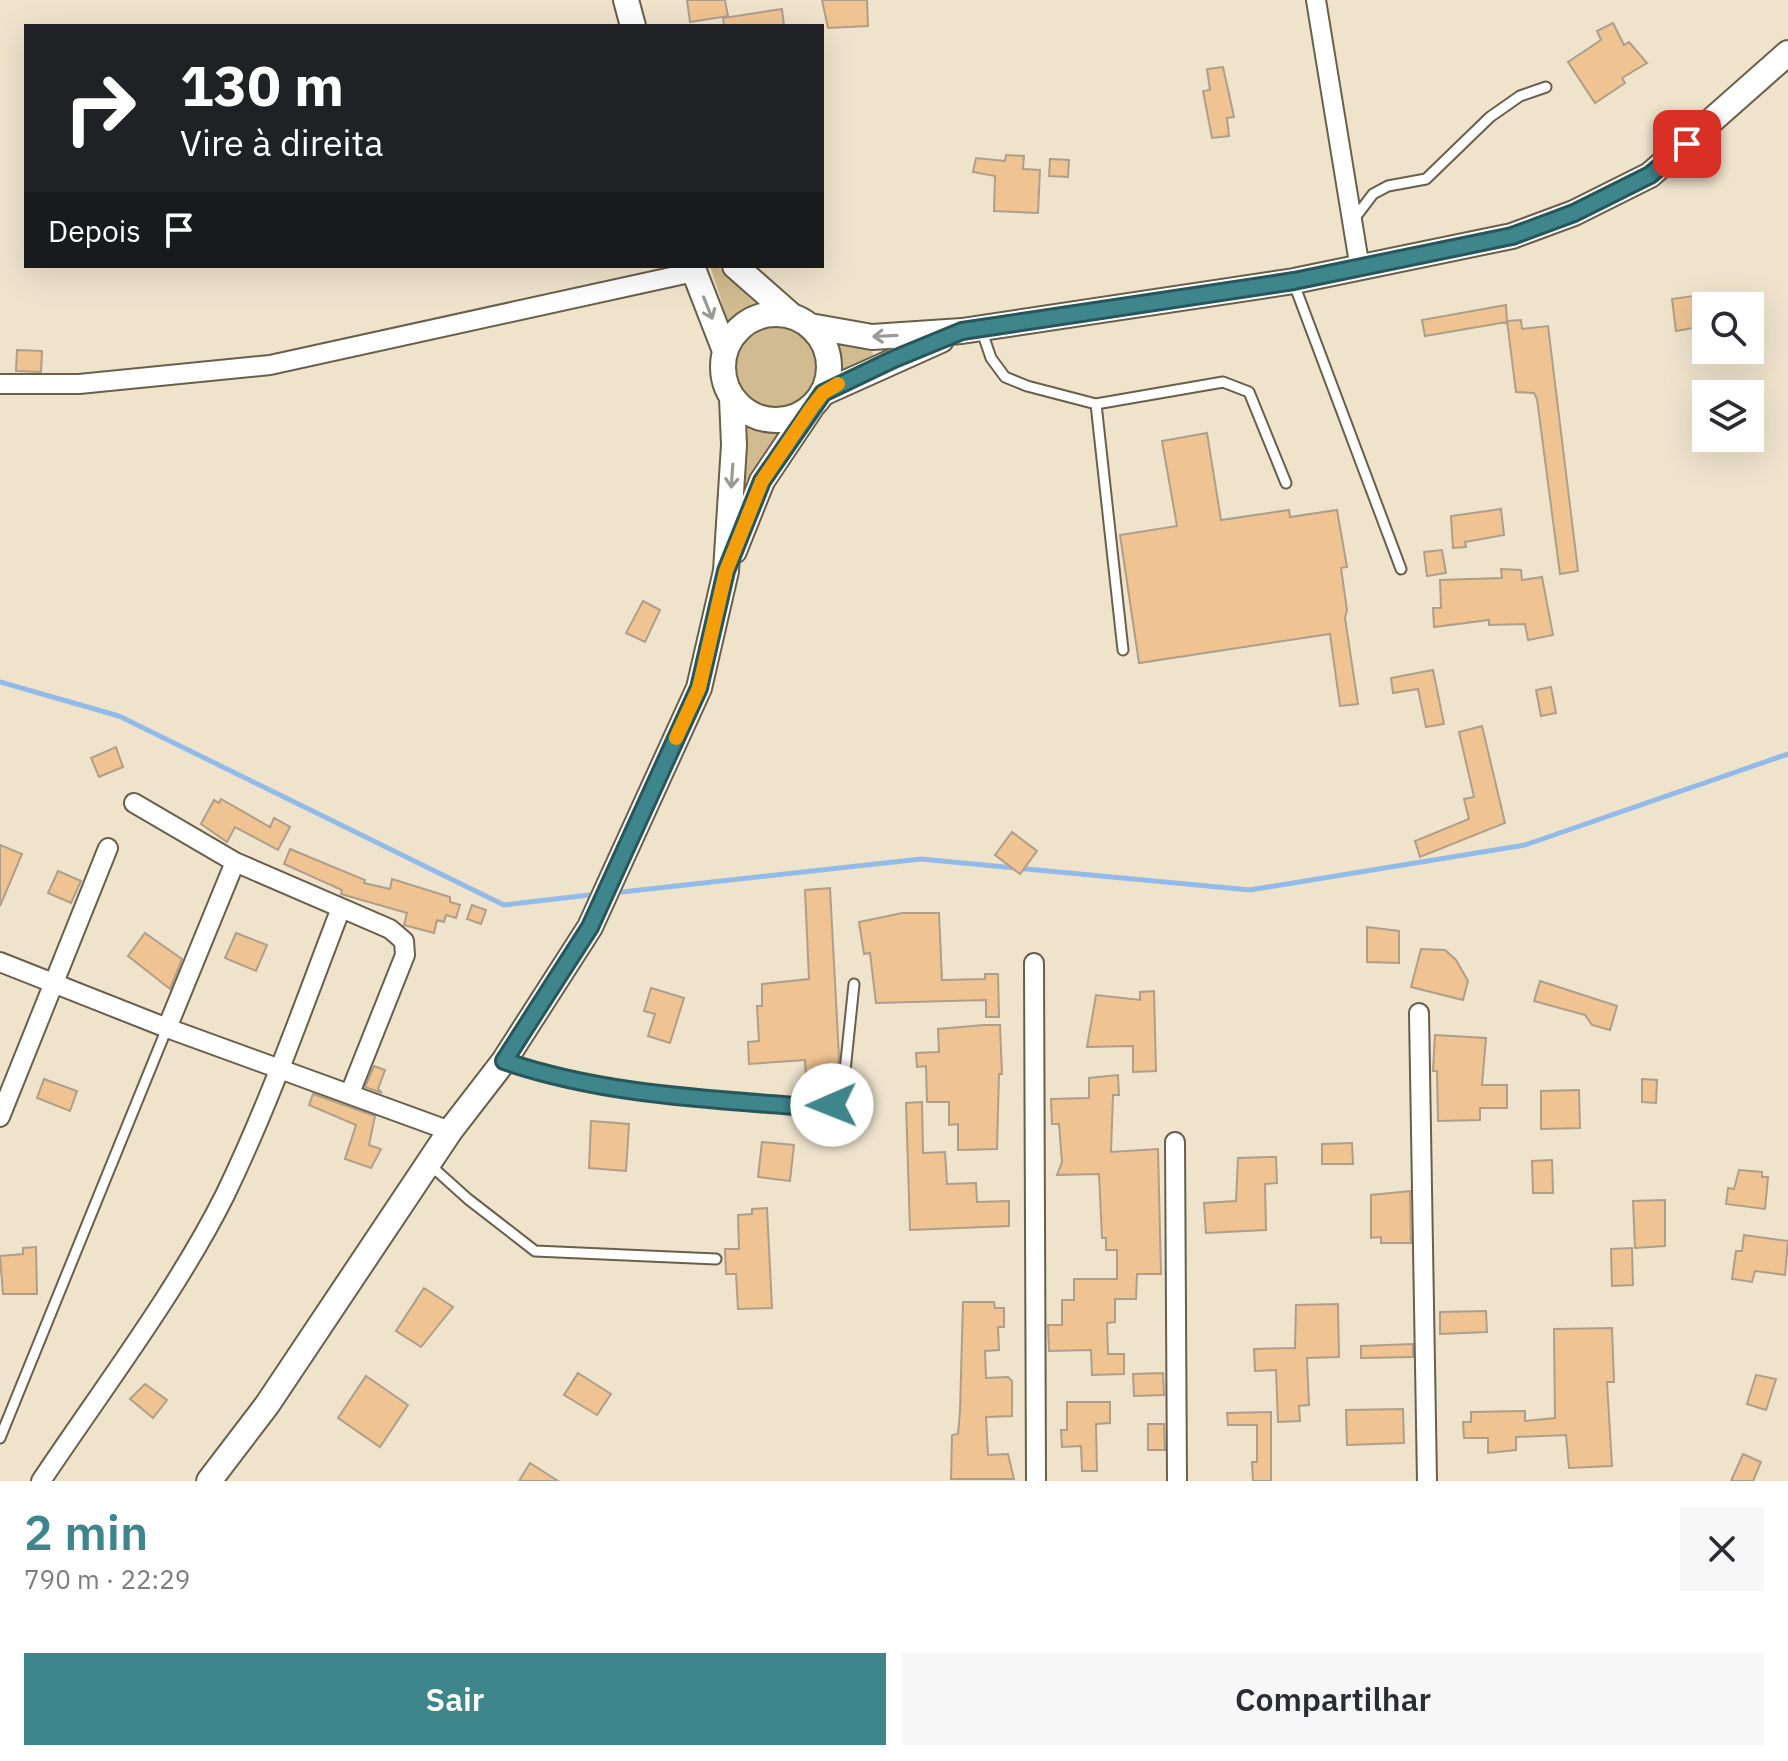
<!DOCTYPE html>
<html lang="pt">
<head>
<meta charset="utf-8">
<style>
  body { margin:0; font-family:"IBM Plex Sans",sans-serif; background:#f7f7f7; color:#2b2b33; height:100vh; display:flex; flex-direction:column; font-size:30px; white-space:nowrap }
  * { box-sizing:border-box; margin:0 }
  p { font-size:26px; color:#7c7c81 }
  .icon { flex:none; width:44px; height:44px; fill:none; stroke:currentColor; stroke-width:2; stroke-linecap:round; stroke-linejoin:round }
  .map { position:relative; height:1481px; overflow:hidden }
  .side { display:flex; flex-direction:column; background:#fff; flex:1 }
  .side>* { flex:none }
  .hud { position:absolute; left:24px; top:24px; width:800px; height:244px; border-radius:0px; box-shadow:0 8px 32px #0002; background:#202124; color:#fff; overflow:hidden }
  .tools { position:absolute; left:1692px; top:292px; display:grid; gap:16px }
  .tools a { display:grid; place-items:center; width:72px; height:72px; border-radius:0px; background:#fff; box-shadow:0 8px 32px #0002; font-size:40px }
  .pin { position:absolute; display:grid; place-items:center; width:68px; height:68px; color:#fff; margin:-34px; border-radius:16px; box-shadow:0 4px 12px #0006 }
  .me { position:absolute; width:88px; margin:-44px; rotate:269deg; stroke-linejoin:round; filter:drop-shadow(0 0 6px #0008) }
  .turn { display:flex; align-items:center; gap:28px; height:168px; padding:0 24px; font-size:36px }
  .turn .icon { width:104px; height:104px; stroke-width:2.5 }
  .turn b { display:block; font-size:56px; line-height:68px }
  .then { display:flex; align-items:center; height:76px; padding:0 24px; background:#0003; gap:16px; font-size:30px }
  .round { display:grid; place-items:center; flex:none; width:84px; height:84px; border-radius:0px; background:#f7f7f7 }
  .summary { display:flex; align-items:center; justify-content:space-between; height:136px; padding:0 24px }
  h1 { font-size:48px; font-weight:600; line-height:60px; color:#3e868b }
  .button { display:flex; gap:16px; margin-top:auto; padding:16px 24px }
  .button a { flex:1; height:92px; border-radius:0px; background:#3e868b; color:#fff; font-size:32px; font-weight:600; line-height:92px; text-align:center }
  .button a+a { background:#f7f7f7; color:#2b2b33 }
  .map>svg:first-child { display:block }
</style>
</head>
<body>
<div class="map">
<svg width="1788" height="1481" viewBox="0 0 1788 1481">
  <rect width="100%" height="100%" fill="#efe3cc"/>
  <path fill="#d1bb90" d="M710,266H717L755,303L724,324L722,303Z
    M732 366a44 44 0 1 1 88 0a44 44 0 1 1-88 0Z
    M833,339L872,348L873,355L842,374Z
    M745,425L782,433L745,483Z"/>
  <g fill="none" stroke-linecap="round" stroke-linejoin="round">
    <path stroke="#92bbea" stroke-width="5" d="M0,682L119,716L504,905L589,895
      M622,892L921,859L1250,890L1525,845L1788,754"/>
  </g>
  <path fill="#efc492" stroke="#af9e8a" stroke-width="2" d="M687,0H725L728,16L690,22Z
    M822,0H867L868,26L828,28Z
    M782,9L784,26H724L723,18Z
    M1613,23L1624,45L1629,42L1647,63L1622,78L1625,83L1595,103L1568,62L1601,40L1597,31Z
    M1223,67L1234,117L1227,118L1229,136L1212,138L1203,91L1210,90L1207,69Z
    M1006,155L1024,156L1023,169L1040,170L1038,213L994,211L995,176L973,172L976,158L1005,161Z
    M1050,159L1069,160L1068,177L1049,176Z
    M1693,296L1699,327L1676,331L1672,299Z
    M1506,305L1507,322L1425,336L1422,320Z
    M1521,320L1522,329L1548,326L1578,571L1560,574L1537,399L1534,393L1516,392L1507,321Z
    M17,350L42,351L41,372L16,371Z
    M1207,433L1221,520L1289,510L1290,517L1337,510L1347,567L1341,568L1347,610L1345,618L1358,704L1340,706L1330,634L1139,663L1120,535L1177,526L1162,441Z
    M1501,509L1504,535L1465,542L1466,547L1453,548L1451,516Z
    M1442,550L1446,573L1427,576L1424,552Z
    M1501,569L1521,570L1522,580L1542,577L1553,635L1528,640L1525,624L1489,625V620L1434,627L1433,608H1441L1440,580L1502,578Z
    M643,601L660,610L645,642L626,633Z
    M1433,670L1444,724L1426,727L1418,689L1393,693L1391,678Z
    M1551,687L1556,713L1541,716L1536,690Z
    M1482,726L1505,823L1420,857L1415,841L1469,819L1464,799L1474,797L1459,732Z
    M116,747L123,767L99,777L91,758Z
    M221,799L270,827L274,818L290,827L278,850L235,827L227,842L201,824L214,800L219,803Z
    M1012,832L1037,851L1020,874L995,855Z
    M0,845L22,854L0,906Z
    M290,849L365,880L364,883L390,889L392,879L450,897V902L460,905L456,918L446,915L444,922L437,920L434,933L404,925L407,913L341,894L342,890L284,864Z
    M58,871L81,881L71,903L48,893Z
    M830,888L839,1057L836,1089L834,1093L807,1094L805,1060L749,1064L748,1042L759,1041L757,1006H762V984L809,979L805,890Z
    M472,905L486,910L481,924L467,919Z
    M902,913H939L942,980L985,979V974H998L999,1017H986V1000L876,1003L870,953L864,954L859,922Z
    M1367,927L1399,931V963L1367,962Z
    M145,933L182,959L170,989L128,956Z
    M236,933L267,945L256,971L225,958Z
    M1421,949L1445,950L1456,960L1468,981L1463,1000L1411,987Z
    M1540,981L1617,1006L1610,1030L1592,1025L1585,1015L1534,1001Z
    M651,988L684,998L670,1043L648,1036L655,1014L644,1011Z
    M1154,991L1156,1071L1133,1072V1046L1087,1047L1096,995L1140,1000V992Z
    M984,1025H1000L1002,1074H999L997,1149L958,1150V1124L949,1125V1102H927L926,1066L917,1067L916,1053L939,1052L938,1029Z
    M1435,1035L1486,1038L1482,1085H1507V1108H1480V1120L1438,1121L1437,1071H1433Z
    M374,1066L385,1070L378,1089L382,1093L365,1087Z
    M1118,1075L1119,1095H1113L1111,1152L1158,1149L1161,1274H1137L1136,1299H1115V1322L1107,1323L1108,1354H1124V1374L1092,1375L1091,1350L1049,1351L1048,1325H1062V1300H1074V1279H1117V1250H1106V1238H1102L1099,1174L1057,1175L1062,1162L1059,1124H1052L1051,1099L1089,1098V1078Z
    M44,1079L77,1091L70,1111L37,1098Z
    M1642,1079L1657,1080L1656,1103L1642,1102Z
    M1579,1090L1580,1128L1541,1129V1091Z
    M313,1094L375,1116L369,1145L381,1149L371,1168L345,1159L356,1125L309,1105Z
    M922,1102L923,1153L945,1152L947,1184L976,1183L977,1202L1009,1201V1226L910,1230L906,1103Z
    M591,1121L629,1124L626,1171L589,1168Z
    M762,1142L794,1145L790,1181L758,1177Z
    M1352,1143L1353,1164H1322V1144Z
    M1268,1157H1276L1277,1183L1265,1184L1266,1230L1206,1233L1204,1203L1236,1201L1238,1158Z
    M1552,1160L1553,1193H1533L1532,1161Z
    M1739,1170L1762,1172V1177H1768L1765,1209L1726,1204L1728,1188L1734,1189Z
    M1410,1191L1411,1243H1381V1237L1371,1238V1195Z
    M1665,1200V1246L1635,1248L1633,1201Z
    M767,1208L772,1308L738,1309L736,1274H726L725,1249H739L738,1215L752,1214V1209Z
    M1744,1235L1788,1241L1785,1275L1755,1271L1752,1282L1732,1279L1736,1251H1742Z
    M36,1247L37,1294H3L0,1256L23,1254V1248Z
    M1632,1248L1633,1285L1612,1286L1611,1249Z
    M424,1288L453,1307L421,1347L396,1331Z
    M963,1302H994L995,1308H1004V1327H998L999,1350L985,1351L986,1378L1008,1377L1012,1381V1416L986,1417L988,1455L1008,1454L1014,1479H951L952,1435L958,1434L960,1411Z
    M1338,1304L1339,1357L1307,1358L1309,1405L1299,1406L1300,1421L1278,1422L1276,1370L1255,1371L1254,1349L1295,1348L1296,1305Z
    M1486,1311L1487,1332L1440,1334V1312Z
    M1612,1328L1614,1382H1607L1612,1466L1569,1468L1566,1435L1516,1437V1450L1488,1453V1438H1464L1463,1422H1471V1412L1525,1411V1421L1555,1418L1554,1329Z
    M1413,1344V1357L1361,1358V1346Z
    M578,1373L611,1394L597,1415L564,1395Z
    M1163,1373L1164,1395L1134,1396L1133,1374Z
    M1756,1375L1776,1379L1766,1410L1747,1404Z
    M366,1376L408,1405L380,1447L338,1418Z
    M145,1384L167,1400L153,1418L130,1399Z
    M1067,1402H1110V1423L1096,1424L1097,1471H1082L1081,1446L1062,1447L1061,1430H1067Z
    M1403,1409L1404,1443L1347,1445L1346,1410Z
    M1271,1412V1481H1253L1252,1462H1257V1425H1228L1227,1413Z
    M1148,1424H1164L1165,1450H1148Z
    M1743,1454L1761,1462L1753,1481H1731Z
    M530,1463L558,1481H519Z"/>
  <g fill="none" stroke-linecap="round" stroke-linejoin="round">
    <defs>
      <path id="lane" d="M1354,219L1373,194L1388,186L1426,179L1490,117L1520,96L1546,87
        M1294,284L1401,569
        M981,329L991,358L1005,377L1027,386L1096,404L1223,382L1249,392L1286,483
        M1096,404L1123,650
        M507,1062C608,1096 715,1099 820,1108L840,1100L843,1090L854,984
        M429,1164L468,1199L535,1251L716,1259
        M0,1438L167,1028"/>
      <path id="street" d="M1316,0L1360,269
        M0,384H79L270,365L694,272
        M134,803L235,862L390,929L404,941L405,955L350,1093
        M0,962L167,1028L450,1131
        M1034,963L1036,1481
        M1419,1013L1427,1481
        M167,1028L235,862
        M0,1117L108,848
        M1175,1142L1177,1481
        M41,1481C101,1391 177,1291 225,1195C270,1102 304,1004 341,908"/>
      <path id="secondary" d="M626,0L633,26
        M692,266L725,351
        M735,266L793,317
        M723 367a53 53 0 1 1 106 0a53 53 0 1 1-106 0Z
        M810,326L872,337L962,331L1294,281L1512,236L1574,213L1650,175L1788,53
        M823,393L941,340
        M734,551L762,481L811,408
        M209,1481L267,1405L450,1131L504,1061L590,927L699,688L726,571L734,445L732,398"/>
    </defs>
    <use href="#lane" stroke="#695f4b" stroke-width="13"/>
    <use href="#street" stroke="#695f4b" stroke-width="22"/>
    <use href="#secondary" stroke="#695f4b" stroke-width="28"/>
    <use href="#lane" stroke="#fff" stroke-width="9"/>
    <use href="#street" stroke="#fff" stroke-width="18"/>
    <use href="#secondary" stroke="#fff" stroke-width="24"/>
  </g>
  <defs><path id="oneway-shaft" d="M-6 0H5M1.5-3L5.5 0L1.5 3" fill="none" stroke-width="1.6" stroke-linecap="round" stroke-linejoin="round" transform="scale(2)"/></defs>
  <g stroke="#9c9a96">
    <use href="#oneway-shaft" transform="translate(708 308) rotate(68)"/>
    <use href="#oneway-shaft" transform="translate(885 336) rotate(177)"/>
    <use href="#oneway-shaft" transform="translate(732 476) rotate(94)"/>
  </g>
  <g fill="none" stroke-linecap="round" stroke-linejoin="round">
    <defs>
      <path id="route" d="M832,1105L820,1108C714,1099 606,1096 504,1061L590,927L699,688L726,571L762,481L823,393L894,359L962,331L1294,281L1512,236L1574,213L1650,175L1687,144"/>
    </defs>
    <use href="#route" stroke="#28575a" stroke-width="20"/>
    <use href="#route" stroke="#3e868b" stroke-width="14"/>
    <path stroke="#f59e0b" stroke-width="14" d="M676,738L699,688L726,571L762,481L812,407L823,393L838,384"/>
  </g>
</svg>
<div class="tools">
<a><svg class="icon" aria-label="search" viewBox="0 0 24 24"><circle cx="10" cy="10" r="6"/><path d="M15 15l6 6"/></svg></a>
<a><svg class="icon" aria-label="layers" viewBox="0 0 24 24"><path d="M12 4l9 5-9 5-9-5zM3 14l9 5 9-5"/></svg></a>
</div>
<div class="pin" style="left:1687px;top:144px;background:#d93025"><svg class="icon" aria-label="arrive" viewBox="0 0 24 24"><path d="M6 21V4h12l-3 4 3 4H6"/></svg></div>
<svg class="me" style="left:832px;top:1105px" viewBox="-20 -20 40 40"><circle r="19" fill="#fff"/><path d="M0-13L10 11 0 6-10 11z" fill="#3e868b"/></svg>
<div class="hud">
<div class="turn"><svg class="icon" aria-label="right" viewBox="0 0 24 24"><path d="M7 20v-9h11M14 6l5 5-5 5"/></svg><div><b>130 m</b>Vire à direita</div></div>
<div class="then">Depois<svg class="icon" aria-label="arrive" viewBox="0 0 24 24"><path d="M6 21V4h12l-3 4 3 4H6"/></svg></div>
</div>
</div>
<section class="side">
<div class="summary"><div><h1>2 min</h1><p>790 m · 22:29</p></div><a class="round"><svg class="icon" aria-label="close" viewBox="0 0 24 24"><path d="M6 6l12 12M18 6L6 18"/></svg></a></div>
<div class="button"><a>Sair</a><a>Compartilhar</a></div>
</section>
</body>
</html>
